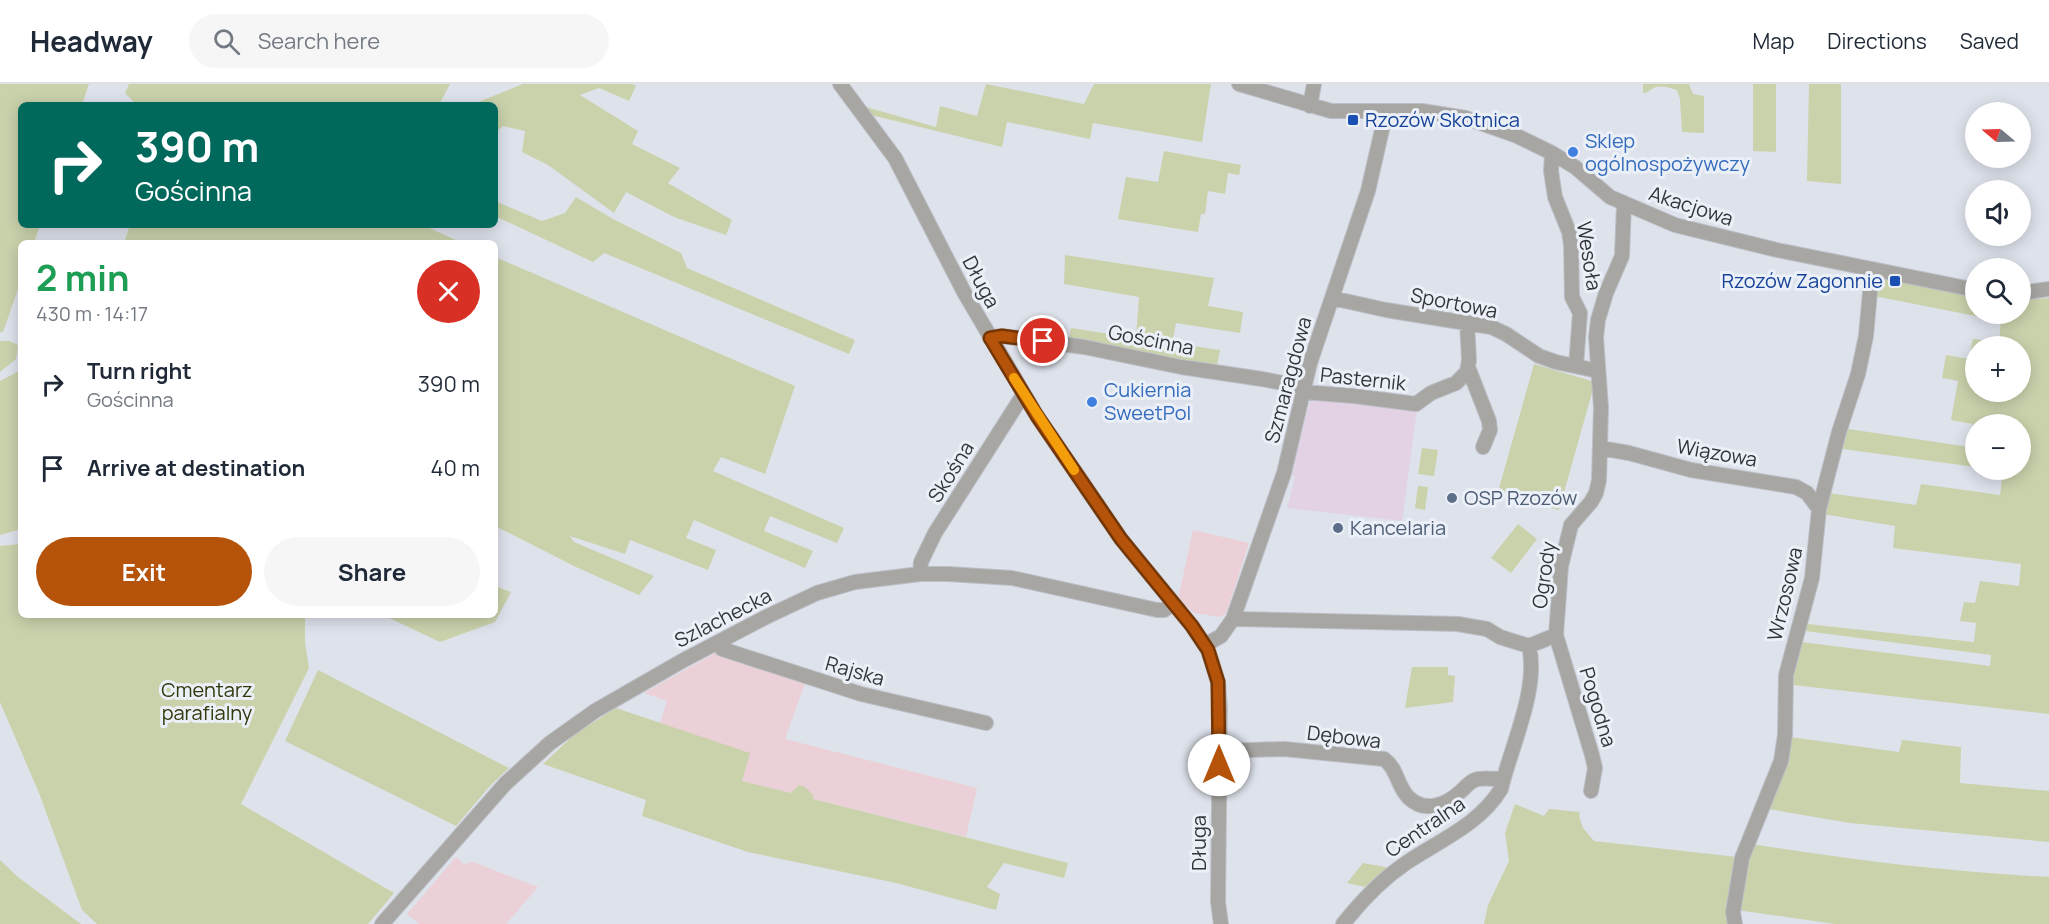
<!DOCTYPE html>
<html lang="en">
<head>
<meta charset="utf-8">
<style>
  body { margin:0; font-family:Manrope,sans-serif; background:#f6f6f7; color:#1f2937; height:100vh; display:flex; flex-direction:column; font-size:22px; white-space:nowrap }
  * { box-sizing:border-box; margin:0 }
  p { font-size:20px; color:#747a83 }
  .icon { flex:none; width:33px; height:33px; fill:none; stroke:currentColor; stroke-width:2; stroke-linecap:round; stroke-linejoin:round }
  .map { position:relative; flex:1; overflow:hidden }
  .details { position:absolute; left:18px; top:156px; width:480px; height:378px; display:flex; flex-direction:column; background:#fff; border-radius:9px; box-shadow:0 3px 15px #0003 }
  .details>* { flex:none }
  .guide { position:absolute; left:18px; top:18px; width:480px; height:126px; border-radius:9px; box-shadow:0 3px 15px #0003; background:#00695c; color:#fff; overflow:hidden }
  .needle { width:39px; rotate:289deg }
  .fabs { position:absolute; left:1965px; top:18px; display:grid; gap:12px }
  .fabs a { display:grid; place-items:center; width:66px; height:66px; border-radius:50%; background:#fff; box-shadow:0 3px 15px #0003; font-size:30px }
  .pin { position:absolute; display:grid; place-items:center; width:51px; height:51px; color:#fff; margin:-26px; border:3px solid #fff; border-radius:50%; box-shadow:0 2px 6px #0007 }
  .me { position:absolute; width:66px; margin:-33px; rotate:0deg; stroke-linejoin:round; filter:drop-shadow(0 0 4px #0008) }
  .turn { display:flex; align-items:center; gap:21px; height:126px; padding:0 18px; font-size:27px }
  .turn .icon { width:78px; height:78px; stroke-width:2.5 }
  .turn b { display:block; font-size:42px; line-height:51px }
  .round { display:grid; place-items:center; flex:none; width:63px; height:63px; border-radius:32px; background:#f6f6f7 }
  .summary { display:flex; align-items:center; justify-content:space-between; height:102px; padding:0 18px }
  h1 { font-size:36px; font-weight:700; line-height:45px; color:#1e9e55 }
  .primary-button { display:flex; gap:12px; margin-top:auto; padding:12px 18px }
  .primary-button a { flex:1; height:69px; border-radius:36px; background:#b45309; color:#fff; font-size:24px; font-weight:700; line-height:69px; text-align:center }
  .primary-button a+a { background:#f6f6f7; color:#1f2937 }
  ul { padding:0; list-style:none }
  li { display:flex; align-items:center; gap:18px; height:84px; padding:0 18px }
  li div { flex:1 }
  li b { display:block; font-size:22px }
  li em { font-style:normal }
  header { display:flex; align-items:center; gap:36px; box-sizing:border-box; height:84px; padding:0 30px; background:#fff; border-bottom:2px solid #e0e1e3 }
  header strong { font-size:28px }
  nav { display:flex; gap:33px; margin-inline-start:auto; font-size:21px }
  .search { width:420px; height:54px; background:#f6f6f7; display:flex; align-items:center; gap:15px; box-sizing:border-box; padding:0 21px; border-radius:33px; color:#747a83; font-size:22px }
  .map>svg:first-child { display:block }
</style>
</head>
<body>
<header>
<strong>Headway</strong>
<div class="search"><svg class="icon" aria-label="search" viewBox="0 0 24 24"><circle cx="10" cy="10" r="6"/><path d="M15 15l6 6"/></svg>Search here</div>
<nav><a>Map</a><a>Directions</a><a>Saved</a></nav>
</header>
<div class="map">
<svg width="2049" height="840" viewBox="0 0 2049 840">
  <rect width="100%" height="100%" fill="#dee2eb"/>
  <path fill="#ebd1d7" d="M1193,446L1249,459L1228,524L1226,529L1220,533L1194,529L1178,515Z
    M717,568L806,597L785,655L977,704L966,753L741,697L749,669L660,639L667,617L644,609Z
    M456,773L464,780L473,778L538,803L506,840H419L407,830Z"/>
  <path fill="#e3d2e4" d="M1311,314L1417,325L1402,437L1287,424L1295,393L1292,390L1295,381L1294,378Z"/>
  <path fill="#cad2ac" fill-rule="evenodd" d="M0,0H89L82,21H21V141H40L34,159H21V197L3,248H0Z
    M129,0H450L439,21H137L125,9Z
    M523,0H632L636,2L629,17L599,4L580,11L638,47L632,60L680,84L668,99L732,136L726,151L674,133L626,108L614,129L548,81L522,68L525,47L503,42L495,48V21H471Z
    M986,0L1084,20L1094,0H1211L1202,58L1093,39L1090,55L1007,38L1002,63L871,31L866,23L936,43L940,22L977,32Z
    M1643,0H1689L1693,10L1704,12V49L1682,48L1680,15L1677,6C1669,4 1660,0 1652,5C1649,7 1646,9 1643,9Z
    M1753,0H1776V68L1753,67Z
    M1809,0H1841V100L1807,97Z
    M1164,67L1241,81L1239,91L1228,89L1225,110L1208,107L1205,130H1201L1198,148L1118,135L1126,93L1158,98Z
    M576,113L613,135L681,169L687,184L855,256L849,270L604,169L593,178L495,132V117L542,137L565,129Z
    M130,141H423L462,159H124Z
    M1065,171L1214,194L1208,222L1243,228L1240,249L1176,239L1172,259L1220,266L1216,286L1069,258L1071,244L1136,254L1139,213L1064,200Z
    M495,173L795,302L765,390L721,373L713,387L844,444L837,459L770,432L764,447L813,467L805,484L694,436L686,454L716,466L708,486L630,456L625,470L570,452L574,458L654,492L639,511L576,483L495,442Z
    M1876,192L1975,213L1976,230H2020L2021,216L2049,214V630L1793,601L1796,574L1802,558L1990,582L1991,571L1805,547L1807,540L1974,558L1976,539L1960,537L1964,518L1975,519L1980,497L2019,502L2021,480L1893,464L1895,442L1823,430L1828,409L1916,421L1921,400L2000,411L2003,387L1996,386H2020V340H1976L1975,383L1843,365L1848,345L1970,363L1973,340L1951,336L1958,297L1942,294L1946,271L1969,275L1973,255L1999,258L2001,237L1874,212ZM1976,262H2020V308H1976Z
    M0,257H9L18,261L16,275L0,288Z
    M1534,280L1595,298L1559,426L1498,408Z
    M21,286V445L0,451V297Z
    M1422,364L1438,366L1434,392L1418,390Z
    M1418,402L1428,403L1425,426L1415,424Z
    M1518,440L1537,455L1511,489L1491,474Z
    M21,460V531H305V559L309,584L241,720L394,809L368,840H97L82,826L39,709L0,618V462Z
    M495,502L511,508L495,538L440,558L383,531H495Z
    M1412,583H1448V591L1455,592L1453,618L1405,624Z
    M318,586L509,684L489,703L456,742L285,657Z
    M616,624L750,669L742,697L791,709L799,701L805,703L813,711V715L1068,779L1064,794L1004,779L987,803L1000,810L996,826L896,799L748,768L642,732L646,716L543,680L575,650Z
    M1790,653L1899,668L1902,656L1961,663L1960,699L2049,707V758L1850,739L1768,725Z
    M1515,720L1544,732L1549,725L1580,728L1579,732L1583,744L1594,757L1737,773L1733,840H1484L1488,821L1509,777L1505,749Z
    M1752,760C1851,776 1949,788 2049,793V840H1835L1737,826Z
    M0,776L18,793L81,840H0Z
    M1363,779L1391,784L1375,794L1365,803L1347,799Z"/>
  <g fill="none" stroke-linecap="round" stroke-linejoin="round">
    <defs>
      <path id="minor" d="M840,0L895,74L965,210L1037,332L1121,455L1192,542L1208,566L1218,598L1220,625L1218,818L1221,840
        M1239,0L1331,27H1422L1466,34L1517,52L1552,69L1575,83L1610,113L1675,141L1777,166L1976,206
        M1310,22L1314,0
        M1552,69L1551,87L1555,113L1569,148L1571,161L1572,213L1580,229L1576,282
        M2020,209L2049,205
        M1332,214L1386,226L1491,243L1506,250L1539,272L1556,278L1598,287
        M990,254L1002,252L1084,263L1181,283L1262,295L1304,303
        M1468,283L1489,337L1490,346L1483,363
        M1303,308L1354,312L1416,320L1431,309L1456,299L1467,288L1469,276L1467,238
        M1600,364L1629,369L1691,386L1796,403L1807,409L1819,425
        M920,490L921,478L935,449L1023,311
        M1233,535L1458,540L1487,545L1500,553L1529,562L1556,551L1561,482L1571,441L1591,418L1596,409L1599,396L1601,324L1596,253L1598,236L1606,209L1622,172L1624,119
        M1556,551L1592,671L1595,684L1591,707
        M719,558L722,565L861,610L986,639
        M1205,561L1221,552L1233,535L1284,389L1310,279L1368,107L1386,28
        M1219,667L1284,665L1384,675C1398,685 1397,703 1409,714C1425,729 1446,721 1460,708C1465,704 1469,698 1475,696C1483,693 1494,696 1503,694
        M382,840L505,700L550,659L595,627L682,577L766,533L817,509L855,498L920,490H948L1012,494L1157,526H1164L1173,520
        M1343,840C1362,816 1381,796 1406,779C1440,756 1479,741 1501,705C1511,662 1539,606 1529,562
        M1735,840L1733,828L1742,774L1781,677L1785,651L1786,591L1812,494L1819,425L1839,348L1858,290L1866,252L1872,186"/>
    </defs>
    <use href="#minor" stroke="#bcbfc7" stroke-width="16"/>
    <use href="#minor" stroke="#a8a6a2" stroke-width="14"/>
  </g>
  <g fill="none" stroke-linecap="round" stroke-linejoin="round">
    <defs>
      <path id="route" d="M1043,257L1002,252L990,254L1037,332L1121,455L1192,542L1208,566L1218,598L1219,681"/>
    </defs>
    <use href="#route" stroke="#753606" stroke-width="15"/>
    <use href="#route" stroke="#b45309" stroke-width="10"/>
    <path stroke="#f59e0b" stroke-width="10" d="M1014,294L1074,386"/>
  </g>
  <g fill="#1a4fb4" stroke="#ebf0f8" stroke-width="2">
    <rect x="1347" y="30" width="12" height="12" rx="3"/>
    <rect x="1889" y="191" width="12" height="12" rx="3"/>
  </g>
  <g fill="#3f7fe0" stroke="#ebf0f8" stroke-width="2">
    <circle cx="1573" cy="68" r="6"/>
    <circle cx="1092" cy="318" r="6"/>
  </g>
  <g fill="#5c6f8a" stroke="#ebf0f8" stroke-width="2">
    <circle cx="1452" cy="414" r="6"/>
    <circle cx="1338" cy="444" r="6"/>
  </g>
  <g text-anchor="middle" stroke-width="6" stroke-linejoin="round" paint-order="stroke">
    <g font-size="20" fill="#164399" stroke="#ebf0f8" text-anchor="start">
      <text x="1365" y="43">Rzozów Skotnica</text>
      <text x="1883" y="204" text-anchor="end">Rzozów Zagonnie</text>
    </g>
    <g font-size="20" fill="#366cbe" stroke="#ebf0f8" text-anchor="start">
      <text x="1585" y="64">Sklep<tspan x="1585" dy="23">ogólnospożywczy</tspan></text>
      <text x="1104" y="313">Cukiernia<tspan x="1104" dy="23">SweetPol</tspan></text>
    </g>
    <g font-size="20" fill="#343539" stroke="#ebf0f8">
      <text transform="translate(1691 122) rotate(18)" y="7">Akacjowa</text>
      <text transform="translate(1589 172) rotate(81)" y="7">Wesoła</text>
      <text transform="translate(981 198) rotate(62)" y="7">Długa</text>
      <text transform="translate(1454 219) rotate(11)" y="7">Sportowa</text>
      <text transform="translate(1151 256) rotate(11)" y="7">Gościnna</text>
      <text transform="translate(1363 295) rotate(6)" y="7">Pasternik</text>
      <text transform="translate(1288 296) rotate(-75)" y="7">Szmaragdowa</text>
      <text transform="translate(1717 369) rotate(10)" y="7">Wiązowa</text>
      <text transform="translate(951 388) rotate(-58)" y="7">Skośna</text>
      <text transform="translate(1544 491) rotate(-82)" y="7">Ogrody</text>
      <text transform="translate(1785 510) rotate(-77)" y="7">Wrzosowa</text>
      <text transform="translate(723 534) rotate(-27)" y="7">Szlachecka</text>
      <text transform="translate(855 587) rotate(16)" y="7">Rajska</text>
      <text transform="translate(1598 623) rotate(73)" y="7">Pogodna</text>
      <text transform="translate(1344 653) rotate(7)" y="7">Dębowa</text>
      <text transform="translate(1425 743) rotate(-34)" y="7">Centralna</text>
      <text transform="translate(1199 759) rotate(-90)" y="7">Długa</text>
    </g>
    <g font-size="20" fill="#4e5e75" stroke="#ebf0f8" text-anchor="start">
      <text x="1464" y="421">OSP Rzozów</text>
      <text x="1350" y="451">Kancelaria</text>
    </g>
    <g font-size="20" fill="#313809" stroke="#ebf0f8">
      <text x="207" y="613">Cmentarz<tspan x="207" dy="23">parafialny</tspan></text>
    </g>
  </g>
</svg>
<div class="fabs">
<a><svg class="needle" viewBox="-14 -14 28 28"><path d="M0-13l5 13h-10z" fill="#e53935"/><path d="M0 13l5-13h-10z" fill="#747a83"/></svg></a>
<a><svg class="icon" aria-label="sound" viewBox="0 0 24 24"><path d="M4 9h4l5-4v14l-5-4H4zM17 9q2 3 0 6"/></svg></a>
<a><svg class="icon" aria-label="search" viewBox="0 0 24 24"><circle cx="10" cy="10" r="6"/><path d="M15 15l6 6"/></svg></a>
<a>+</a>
<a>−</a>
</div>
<div class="pin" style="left:1043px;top:257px;background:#d93025"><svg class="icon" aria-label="arrive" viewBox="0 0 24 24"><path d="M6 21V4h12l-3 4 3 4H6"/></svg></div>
<svg class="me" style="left:1219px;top:681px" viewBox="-20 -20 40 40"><circle r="19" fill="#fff"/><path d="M0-13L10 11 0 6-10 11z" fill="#b45309"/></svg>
<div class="guide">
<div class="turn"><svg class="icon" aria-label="right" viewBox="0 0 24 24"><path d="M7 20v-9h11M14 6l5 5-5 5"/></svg><div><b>390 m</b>Gościnna</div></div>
</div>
<section class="details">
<div class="summary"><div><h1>2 min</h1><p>430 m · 14:17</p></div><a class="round" style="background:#d93025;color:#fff"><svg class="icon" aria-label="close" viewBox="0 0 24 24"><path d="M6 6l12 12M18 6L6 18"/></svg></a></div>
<ul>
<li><svg class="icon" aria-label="right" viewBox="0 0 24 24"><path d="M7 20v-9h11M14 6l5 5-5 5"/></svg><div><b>Turn right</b><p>Gościnna</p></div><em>390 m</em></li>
<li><svg class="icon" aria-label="arrive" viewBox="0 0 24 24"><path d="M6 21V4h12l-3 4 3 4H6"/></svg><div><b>Arrive at destination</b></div><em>40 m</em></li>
</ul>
<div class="primary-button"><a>Exit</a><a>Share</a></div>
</section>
</div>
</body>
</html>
